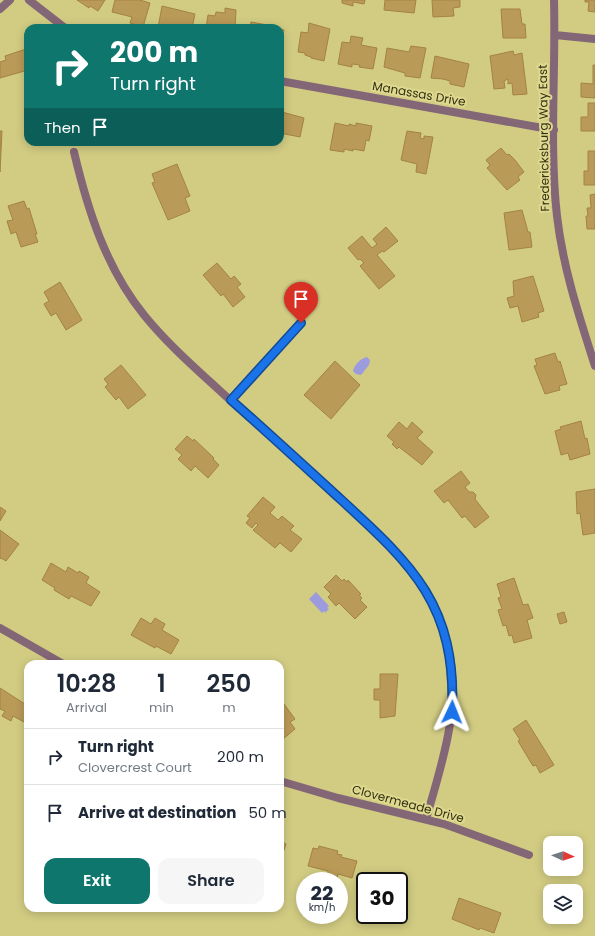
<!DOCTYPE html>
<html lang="en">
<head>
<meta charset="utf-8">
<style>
  body { margin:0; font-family:Poppins,sans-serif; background:#f6f6f7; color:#1f2937; height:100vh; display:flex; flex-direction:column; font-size:15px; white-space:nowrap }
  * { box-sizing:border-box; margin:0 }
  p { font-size:13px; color:#747a83 }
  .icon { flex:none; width:22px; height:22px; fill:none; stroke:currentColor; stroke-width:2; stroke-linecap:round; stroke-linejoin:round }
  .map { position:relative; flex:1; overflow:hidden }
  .panel { position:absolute; left:24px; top:660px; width:260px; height:252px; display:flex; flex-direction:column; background:#fff; border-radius:12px; box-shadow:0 2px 10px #0003 }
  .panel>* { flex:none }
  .banner { position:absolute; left:24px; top:24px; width:260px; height:122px; border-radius:12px; box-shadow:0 2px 10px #0003; background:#0f766e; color:#fff; overflow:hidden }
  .needle { width:26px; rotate:93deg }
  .buttons { position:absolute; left:543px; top:836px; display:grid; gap:8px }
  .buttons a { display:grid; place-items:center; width:40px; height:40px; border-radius:8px; background:#fff; box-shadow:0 2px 10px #0003; font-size:20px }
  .speed { position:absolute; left:296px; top:872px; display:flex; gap:8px; font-size:20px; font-weight:700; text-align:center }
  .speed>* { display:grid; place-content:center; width:52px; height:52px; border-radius:50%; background:#fff; box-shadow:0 2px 10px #0003; line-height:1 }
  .speed small { font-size:10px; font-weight:400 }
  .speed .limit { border:2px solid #111; border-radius:6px; background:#fff; color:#111 }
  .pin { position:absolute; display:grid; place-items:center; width:34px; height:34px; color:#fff; margin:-41px -17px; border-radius:50% 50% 50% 0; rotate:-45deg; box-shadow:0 0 4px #0007 }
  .pin .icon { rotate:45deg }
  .me { position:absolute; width:44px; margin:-22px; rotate:2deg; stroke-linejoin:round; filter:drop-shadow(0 0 3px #0008) }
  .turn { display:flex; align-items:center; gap:14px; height:84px; padding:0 20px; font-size:18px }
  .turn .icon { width:52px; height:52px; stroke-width:2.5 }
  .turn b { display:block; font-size:28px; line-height:34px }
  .then { display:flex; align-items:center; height:38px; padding:0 20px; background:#0003; gap:8px; font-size:15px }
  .eta { display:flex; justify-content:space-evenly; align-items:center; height:68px; text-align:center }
  .eta b { font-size:24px; font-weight:600; line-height:28px }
  .action { display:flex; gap:8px; margin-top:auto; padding:8px 20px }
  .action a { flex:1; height:46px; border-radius:12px; background:#0f766e; color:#fff; font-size:16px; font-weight:600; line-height:46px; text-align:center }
  .action a+a { background:#f6f6f7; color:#1f2937 }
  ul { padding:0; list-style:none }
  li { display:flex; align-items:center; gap:12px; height:56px; padding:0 20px; border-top:1px solid #e0e1e3 }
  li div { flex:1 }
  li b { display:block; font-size:15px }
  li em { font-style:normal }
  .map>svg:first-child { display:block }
</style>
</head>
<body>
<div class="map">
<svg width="595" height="936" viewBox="0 0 595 936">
  <rect width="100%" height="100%" fill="#d2cc83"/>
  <path fill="#9b9bdd" d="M367,357L370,360L369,365L361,375L356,374L353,371C354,365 361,358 367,357Z
    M316,592L329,606L327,608L329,609L325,613L324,611L322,613L309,599Z"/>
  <path fill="#ba9a57" stroke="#a38341" d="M77,0H105L98,11L90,6L89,8Z
    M115,0H140L150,3L143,27L130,23L132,17L112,12Z
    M342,0H365L364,4L353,2V6L342,3Z
    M385,0H416L414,13L384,10Z
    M432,0H460V7L453,8L454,16L433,17Z
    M585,0H595V12L588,11L589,2H585Z
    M162,6L195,14L192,28H158Z
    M225,8L236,10L235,28H206L208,15L215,16L216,12L225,13Z
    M501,9H520L522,24H525L526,38H503Z
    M251,22L273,26L274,28H250Z
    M309,23L330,29L324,61L311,58V57L305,55V53L298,52L301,32L308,33Z
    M280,29L284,30L280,52Z
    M351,36L363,38L361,45L377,48L373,69L359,67L360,65L352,64V67L338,64L342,42L350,43Z
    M411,46L426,48L420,78L405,76V73L384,67L387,48L409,52Z
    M26,49H28V70L0,78V62L6,60L5,56Z
    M513,51L514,55L522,53L527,94L513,95L512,83L508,84V79L504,81L505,88L494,89L490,56Z
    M435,56L469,64L464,87L450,84V81L443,79L431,78Z
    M593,65H595V98L581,97V83L593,84Z
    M588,103H595V131H581V117H588Z
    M280,109H282V112L304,118L300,137L280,133Z
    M335,123L349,126V124L356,126V123L372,126L369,141L366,140L364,151L353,149V151L344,149V152L330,150Z
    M0,131H2L0,172Z
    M407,131L421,133L420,138L424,139V136L433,137L426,174L416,172L417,164L401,160Z
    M501,148L507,155L509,154L515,160L524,172L518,177L520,180L507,190L487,168L490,165L486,160Z
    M588,151H595V185H584V171H588Z
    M177,164L190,196L185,198L190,211L168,220L152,183L155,182L152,174Z
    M595,194V229H587L586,216H588L587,208H591L590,195Z
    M24,201L27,209L29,208L37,234H35L38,242L21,247L16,232L11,234L7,221L13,220L8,206Z
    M522,210L528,232H530L532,247L509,250L504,213Z
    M386,227L398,241L384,252L382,251L377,255L395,276L379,289L360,266L364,263L360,259L358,260L348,248L362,236L372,248L377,244L373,239Z
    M217,263L231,279L234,276L241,284L237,287L245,297L233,307L223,294L221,296L203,275Z
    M533,276L544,311L538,313L539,317L522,322L518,306L510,308L507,298L514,296L513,281Z
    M60,282L82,320L66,330L56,313L51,316L44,304L49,301L44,292Z
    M555,353L558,362L560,361L567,384L559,386L560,390L545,394L534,366L537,365L535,359Z
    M335,361L360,385L331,419L304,395Z
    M121,365L146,395L128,409L119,397L116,400L105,387L108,384L104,379Z
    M581,421L585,439L587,438L590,454L570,460L568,453L561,455L555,431L561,429L560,427Z
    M399,422L407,429L412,422L423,432L417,438L433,452L422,465L399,447L397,449L392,444L394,442L387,436Z
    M187,436L193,441L194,439L214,458L213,459L219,465L208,478L195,466L191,471L178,459L182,455L175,449Z
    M461,471L470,483L465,487L469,492H473L476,495L475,499L489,517L475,528L465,516L462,518L448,500L444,503L434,491Z
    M595,489V533L583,535L580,513L577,514L576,492Z
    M263,497L275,507L270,513L278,520L282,516L294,526L290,530L302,539L291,552L280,543L275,548L253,530L258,525L256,523L252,528L246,523L250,518L247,516Z
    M0,507L6,511L0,521Z
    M0,530L19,544L6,561L1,558L0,559Z
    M51,563L66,572L68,567L78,573L79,571L89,577L86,583L100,592L91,606L71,596L69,599L54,590L55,588L42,580Z
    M336,575L342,581L344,579L347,582L348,580L361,594L359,595L362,598L360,600L367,607L355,619L339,603L336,606L328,597L331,594L324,587Z
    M514,578L523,605L528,604L533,618L527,620L532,638L514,643L512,635L509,636L506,625L503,626L498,610L502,609L498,598L501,597L497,584Z
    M564,612L567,622L560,624L557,614Z
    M141,618L151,624L155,618L165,624L162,630L179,640L171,654L156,646L155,648L131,635Z
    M380,674H398L395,716L380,718V700H374V689H380Z
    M0,688L28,706V720L26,723L13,716L11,721L2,716L5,711L0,709Z
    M284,704L295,719L290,722L295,729L283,739L280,735V707Z
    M526,720L554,765L540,773L536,765L533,766L518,741L520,740L513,729Z
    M280,841L286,844L281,859H280Z
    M319,846L338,851L337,854L342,855L341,857L357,861L352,878L338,874L337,879L327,876L328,871L308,866L313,848L318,849Z
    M459,898L501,913L494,933L480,928L479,930L452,919Z"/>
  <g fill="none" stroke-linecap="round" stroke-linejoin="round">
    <path stroke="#846777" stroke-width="8" d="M29,0L65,28
      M554,0C556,72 549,145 557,216C563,268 579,316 595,366
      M0,9L10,0
      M555,35L595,39
      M280,81L554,130
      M74,152C88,211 106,268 144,315C170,347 201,373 231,401C265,430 298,460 331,491C382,537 432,577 448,647C462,706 442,763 426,819
      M231,400L301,323
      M0,628L63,664
      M280,781L338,798L444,824L529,855"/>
  </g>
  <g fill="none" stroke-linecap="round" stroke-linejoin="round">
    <defs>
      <path id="route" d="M301,323L231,400C266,431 301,463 336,495C410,563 457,603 452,712"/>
    </defs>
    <use href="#route" stroke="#114b97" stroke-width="10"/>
    <use href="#route" stroke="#1a73e8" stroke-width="7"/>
  </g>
  <g text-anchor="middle" stroke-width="4" stroke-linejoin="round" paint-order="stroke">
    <g font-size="12" fill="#323012" stroke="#dfd990">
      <text transform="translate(419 94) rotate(10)" y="4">Manassas Drive</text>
      <text transform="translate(544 138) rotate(-91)" y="4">Fredericksburg Way East</text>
      <text transform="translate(408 804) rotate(15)" y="4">Clovermeade Drive</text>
    </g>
  </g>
</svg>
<div class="buttons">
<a><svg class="needle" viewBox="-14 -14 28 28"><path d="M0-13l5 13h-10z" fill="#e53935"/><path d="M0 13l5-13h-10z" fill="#747a83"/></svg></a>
<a><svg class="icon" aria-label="layers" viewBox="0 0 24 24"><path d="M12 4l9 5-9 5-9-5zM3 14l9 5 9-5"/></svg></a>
</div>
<div class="speed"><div>22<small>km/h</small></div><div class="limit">30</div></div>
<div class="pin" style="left:301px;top:323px;background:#d93025"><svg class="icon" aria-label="arrive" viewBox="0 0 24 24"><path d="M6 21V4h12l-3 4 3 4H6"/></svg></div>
<svg class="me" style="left:452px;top:712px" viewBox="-20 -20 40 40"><path d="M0-17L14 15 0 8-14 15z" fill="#1a73e8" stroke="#fff" stroke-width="4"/></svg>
<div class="banner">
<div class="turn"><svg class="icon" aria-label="right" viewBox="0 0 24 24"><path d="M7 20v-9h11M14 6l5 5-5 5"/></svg><div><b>200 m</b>Turn right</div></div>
<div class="then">Then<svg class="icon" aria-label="arrive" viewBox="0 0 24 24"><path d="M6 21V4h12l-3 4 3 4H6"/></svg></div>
</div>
<section class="panel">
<div class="eta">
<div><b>10:28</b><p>Arrival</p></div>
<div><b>1</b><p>min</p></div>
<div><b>250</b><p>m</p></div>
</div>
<ul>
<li><svg class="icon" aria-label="right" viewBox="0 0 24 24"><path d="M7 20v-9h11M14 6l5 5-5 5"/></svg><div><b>Turn right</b><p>Clovercrest Court</p></div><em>200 m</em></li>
<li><svg class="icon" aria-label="arrive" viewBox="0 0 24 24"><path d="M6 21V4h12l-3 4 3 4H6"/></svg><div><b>Arrive at destination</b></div><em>50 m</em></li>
</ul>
<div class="action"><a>Exit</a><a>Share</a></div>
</section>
</div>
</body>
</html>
